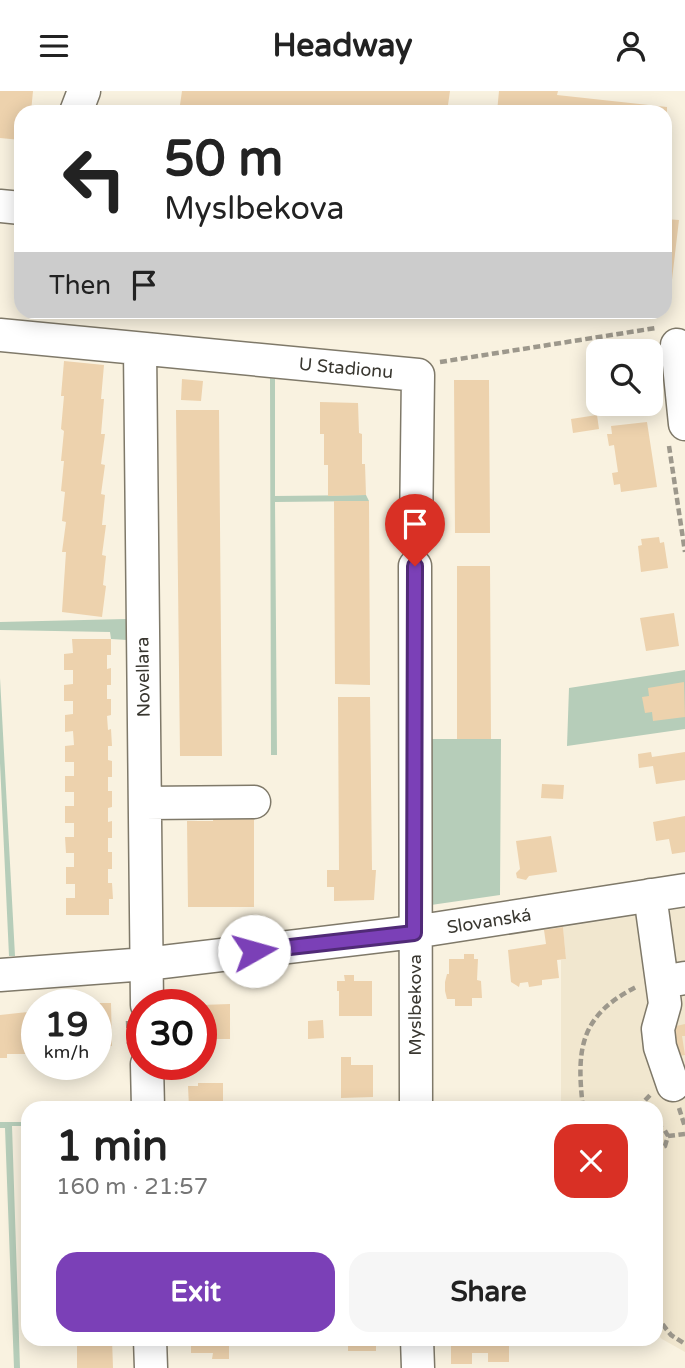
<!DOCTYPE html>
<html lang="en">
<head>
<meta charset="utf-8">
<style>
  body { margin:0; font-family:"Varela Round",sans-serif; background:#f6f6f6; color:#222; height:100vh; display:flex; flex-direction:column; font-size:26px; white-space:nowrap }
  * { box-sizing:border-box; margin:0 }
  p { font-size:23px; color:#767676 }
  .icon { flex:none; width:38px; height:38px; fill:none; stroke:currentColor; stroke-width:2; stroke-linecap:round; stroke-linejoin:round }
  .map { position:relative; flex:1; overflow:hidden }
  .sheet { position:absolute; left:21px; top:1010px; width:642px; height:245px; display:flex; flex-direction:column; background:#fff; border-radius:21px; box-shadow:0 4px 18px #0003 }
  .sheet>* { flex:none }
  .guide { position:absolute; left:14px; top:14px; width:658px; height:214px; border-radius:21px; box-shadow:0 4px 18px #0003; background:#fff; color:#222; overflow:hidden }
  .buttons { position:absolute; left:586px; top:248px; display:grid; gap:14px }
  .buttons a { display:grid; place-items:center; width:77px; height:77px; border-radius:14px; background:#fff; box-shadow:0 4px 18px #0003; font-size:35px }
  .speed { position:absolute; left:21px; top:898px; display:flex; gap:14px; font-size:35px; font-weight:700; text-align:center }
  .speed>* { display:grid; place-content:center; width:91px; height:91px; border-radius:50%; background:#fff; box-shadow:0 4px 18px #0003; line-height:1 }
  .speed small { font-size:18px; font-weight:400 }
  .speed .limit { border:10px solid #d22; background:#fff; color:#111 }
  .pin { position:absolute; display:grid; place-items:center; width:60px; height:60px; color:#fff; margin:-72px -30px; border-radius:50% 50% 50% 0; rotate:-45deg; box-shadow:0 0 7px #0007 }
  .pin .icon { rotate:45deg }
  .me { position:absolute; width:77px; margin:-38px; rotate:83deg; stroke-linejoin:round; filter:drop-shadow(0 0 5px #0008) }
  .turn { display:flex; align-items:center; gap:24px; height:147px; padding:0 35px; font-size:32px }
  .turn .icon { width:91px; height:91px; stroke-width:2.5 }
  .turn b { display:block; font-size:49px; line-height:60px }
  .then { display:flex; align-items:center; height:66px; padding:0 35px; background:#0003; gap:14px; font-size:26px }
  .round { display:grid; place-items:center; flex:none; width:74px; height:74px; border-radius:21px; background:#f6f6f6 }
  .summary { display:flex; align-items:center; justify-content:space-between; height:119px; padding:0 35px }
  h1 { font-size:42px; font-weight:700; line-height:52px }
  .primary-button { display:flex; gap:14px; margin-top:auto; padding:14px 35px }
  .primary-button a { flex:1; height:80px; border-radius:21px; background:#7b40b7; color:#fff; font-size:28px; font-weight:700; line-height:80px; text-align:center }
  .primary-button a+a { background:#f6f6f6; color:#222 }
  header { display:flex; justify-content:space-between; align-items:center; height:91px; padding:0 35px; background:#fff; font-size:32px; font-weight:700 }
  .map>svg:first-child { display:block }
</style>
</head>
<body>
<header><svg class="icon" aria-label="menu" viewBox="0 0 24 24"><path d="M4 6h16M4 12h16M4 18h16"/></svg>Headway<svg class="icon" aria-label="person" viewBox="0 0 24 24"><circle cx="12" cy="8" r="4"/><path d="M4 21q1-7 8-7t8 7"/></svg></header>
<div class="map">
<svg width="685" height="1277" viewBox="0 0 685 1277">
  <rect width="100%" height="100%" fill="#f9f2e0"/>
  <path fill="#f1e7cf" d="M685,817V1261L662,1248L656,1242V1017H561V869L566,868L563,836Z"/>
  <path fill="#b6cdb9" d="M270,287L275,288V405L366,404L369,410L275,411L277,664H271Z
    M126,528L127,549L111,548L110,541L0,539V531Z
    M685,579V638L567,655L569,597Z
    M0,587L15,865H9L0,672Z
    M430,648H501L500,804L431,814Z
    M0,1031H28V1035H12L20,1277H14L5,1037H0Z"/>
  <path fill="#edd2ad" d="M0,0H33L31,21H21V49L0,47Z
    M182,0H450L447,21H179Z
    M499,0H558L557,4L667,16V21H497Z
    M665,128L679,129L669,214H665Z
    M64,270L104,274L101,308H104L101,343H105L101,373L105,374L101,403L105,404L102,434H106L102,464L106,465L103,494L106,495L102,526L62,521L66,461H62L66,431L62,430L65,401L61,400L64,370H61L64,340L61,338L64,305H61Z
    M182,288L203,290L201,310L181,309Z
    M454,289H489L490,442H455Z
    M320,311L358,312L359,342L362,343V373H365L366,404L328,405V374H324V343H320Z
    M176,319H219L222,665H180Z
    M597,324L599,338L573,342L571,328Z
    M647,331L657,396L621,401L620,393L614,394L612,382L618,381L614,354L609,355L607,343H612L611,335Z
    M334,410H369L370,594L335,593Z
    M659,446L660,452L664,451L668,477L641,481L638,455L642,454L641,448Z
    M457,475H490L491,648H457Z
    M674,522L679,555L646,560L640,527Z
    M72,548H111V564H107V578L111,577V594H107V608H111V624L107,625L108,639L111,638L112,655H108V669L112,670V686H108V700H112V716L108,717V731L112,730V747H108V761H112V778H108V792H112L113,808H109V824H66V807H75V793H66V776H74V762H66L65,746H74V732H65V715H74V701H65V685H74V671H65V655L74,654L73,640L65,641V624L73,623V610H64V594L73,593V579H64V563L73,562Z
    M684,591L685,626L653,630L652,621L645,622L642,606L649,605L648,597Z
    M338,606H370L372,779H376L374,809L334,810V796H327V779H339Z
    M651,661L652,666L685,661V689L656,693L653,675L639,677L638,663Z
    M542,693L564,694L563,708L541,707Z
    M214,718H254V816H188L187,730H213Z
    M685,725V761L672,763L669,748L656,750L653,731Z
    M551,745L557,781L529,785L526,789L517,787L516,782L520,778L516,750Z
    M563,836L566,868L557,869L559,887L542,889V894L529,896L528,891L520,892L519,896L511,891L508,859L546,853L544,839Z
    M464,863H474V868H478L477,889L481,890L482,907H472V915H455V908H447L445,900V891L447,883H449V868H464Z
    M344,884H354V890H372V925H339V900H337V890H345Z
    M96,912H111L112,955L96,957Z
    M230,913V948H201V914Z
    M37,920V963H7V967H0V924Z
    M323,929L324,947L308,948V930Z
    M685,933V945H682L685,964L672,966L667,937Z
    M341,966H351V974H373V1006L341,1007Z
    M198,992H223V1011H220V1017H189L188,995H198Z
    M77,1248H112L113,1277H77Z
    M191,1248H229V1268H212L213,1262H191Z
    M348,1248H376V1260H348Z
    M451,1248L509,1249V1271H488V1262H472V1273H451Z"/>
  <g fill="none" stroke-linecap="round" stroke-linejoin="round">
    <defs>
      <path id="minor" d="M76,21L84,0
        M0,115L21,117
        M0,244L418,284L416,443
        M677,254L685,333
        M140,258L147,914
        M415,475L416,1017
        M145,712L254,711
        M650,804L662,891
        M0,884L146,873L414,841L685,799
        M147,973L148,1017
        M673,994L660,956L658,938L665,913L662,891L685,887
        M150,1248L151,1277
        M417,1248L418,1277"/>
    </defs>
    <use href="#minor" stroke="#7f7969" stroke-width="35"/>
    <path stroke="#9d988c" stroke-width="4.5" stroke-dasharray="7 3.5" stroke-linecap="butt" d="M440,271L656,237
      M669,355L685,461
      M128,930L129,953
      M583,1017C576,957 580,924 638,895
      M638,1017L651,1003
      M679,1017L685,1036
      M656,1035L664,1038L668,1045L665,1055L656,1058
      M668,1045L685,1043
      M656,1225L671,1244L685,1253"/>
    <use href="#minor" stroke="#fff" stroke-width="32"/>
  </g>
  <g fill="none" stroke-linecap="round" stroke-linejoin="round">
    <defs>
      <path id="route" d="M254,860L414,842L415,475"/>
    </defs>
    <use href="#route" stroke="#502a77" stroke-width="18"/>
    <use href="#route" stroke="#7b40b7" stroke-width="12"/>
  </g>
  <g text-anchor="middle" stroke-width="6" stroke-linejoin="round" paint-order="stroke">
    <g font-size="18" fill="#393730" stroke="#fff">
      <text transform="translate(346 277) rotate(5)" y="6">U Stadionu</text>
      <text transform="translate(143 586) rotate(-91)" y="6">Novellara</text>
      <text transform="translate(489 830) rotate(-9)" y="6">Slovanská</text>
      <text transform="translate(415 914) rotate(-90)" y="6">Myslbekova</text>
    </g>
  </g>
</svg>
<div class="buttons">
<a><svg class="icon" aria-label="search" viewBox="0 0 24 24"><circle cx="10" cy="10" r="6"/><path d="M15 15l6 6"/></svg></a>
</div>
<div class="speed"><div>19<small>km/h</small></div><div class="limit">30</div></div>
<div class="pin" style="left:415px;top:475px;background:#d93025"><svg class="icon" aria-label="arrive" viewBox="0 0 24 24"><path d="M6 21V4h12l-3 4 3 4H6"/></svg></div>
<svg class="me" style="left:254px;top:860px" viewBox="-20 -20 40 40"><circle r="19" fill="#fff"/><path d="M0-13L10 11 0 6-10 11z" fill="#7b40b7"/></svg>
<div class="guide">
<div class="turn"><svg class="icon" aria-label="left" viewBox="0 0 24 24"><path d="M17 20v-9H6M10 6l-5 5 5 5"/></svg><div><b>50 m</b>Myslbekova</div></div>
<div class="then">Then<svg class="icon" aria-label="arrive" viewBox="0 0 24 24"><path d="M6 21V4h12l-3 4 3 4H6"/></svg></div>
</div>
<section class="sheet">
<div class="summary"><div><h1>1 min</h1><p>160 m · 21:57</p></div><a class="round" style="background:#d93025;color:#fff"><svg class="icon" aria-label="close" viewBox="0 0 24 24"><path d="M6 6l12 12M18 6L6 18"/></svg></a></div>
<div class="primary-button"><a>Exit</a><a>Share</a></div>
</section>
</div>
</body>
</html>
